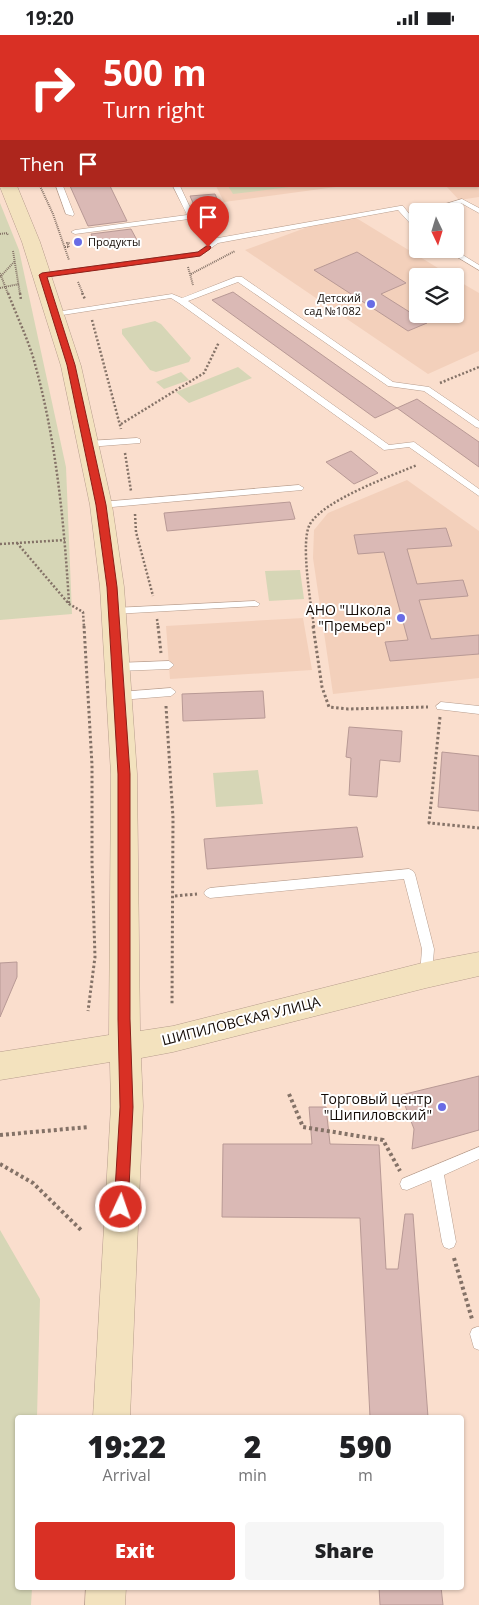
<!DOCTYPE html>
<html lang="en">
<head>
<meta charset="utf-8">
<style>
  body { margin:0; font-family:"Open Sans",sans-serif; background:#f6f6f6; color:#202124; height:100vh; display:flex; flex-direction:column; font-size:19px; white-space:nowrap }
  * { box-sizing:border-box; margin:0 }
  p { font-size:16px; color:#757577 }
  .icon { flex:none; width:28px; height:28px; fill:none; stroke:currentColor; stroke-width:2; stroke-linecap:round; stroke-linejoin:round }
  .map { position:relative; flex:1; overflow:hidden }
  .panel { position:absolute; left:15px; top:1380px; width:449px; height:175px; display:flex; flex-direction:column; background:#fff; border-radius:5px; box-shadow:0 1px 4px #0004 }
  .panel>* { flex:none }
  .banner { position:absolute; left:0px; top:0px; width:480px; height:152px; box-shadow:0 1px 4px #0004; background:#d93025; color:#fff; overflow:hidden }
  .needle { width:32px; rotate:176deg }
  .fabs { position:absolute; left:409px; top:168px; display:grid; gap:10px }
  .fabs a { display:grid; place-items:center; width:55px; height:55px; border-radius:5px; background:#fff; box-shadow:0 1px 4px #0004; font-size:25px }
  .pin { position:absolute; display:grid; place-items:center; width:42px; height:42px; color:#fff; margin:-51px -21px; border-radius:50% 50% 50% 0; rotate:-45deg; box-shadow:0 0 5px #0007 }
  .pin .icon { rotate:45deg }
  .me { position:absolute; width:55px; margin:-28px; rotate:3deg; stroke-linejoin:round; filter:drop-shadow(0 0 4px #0008) }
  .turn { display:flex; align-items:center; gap:18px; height:105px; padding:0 20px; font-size:22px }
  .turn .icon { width:65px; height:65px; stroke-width:2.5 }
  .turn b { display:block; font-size:35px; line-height:42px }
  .then { display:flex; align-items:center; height:48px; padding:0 20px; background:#0003; gap:10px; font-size:19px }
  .eta { display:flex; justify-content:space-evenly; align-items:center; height:85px; text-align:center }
  .eta b { font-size:30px; font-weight:800; line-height:35px }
  .primary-button { display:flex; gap:10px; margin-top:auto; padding:10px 20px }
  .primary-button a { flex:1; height:58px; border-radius:5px; background:#d93025; color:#fff; font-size:20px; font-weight:800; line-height:58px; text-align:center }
  .primary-button a+a { background:#f6f6f6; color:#202124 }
  .status { display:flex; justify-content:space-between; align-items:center; height:35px; padding:0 25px; background:#fff; direction:ltr }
  .status svg { height:14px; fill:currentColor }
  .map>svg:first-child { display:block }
</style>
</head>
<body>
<div class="status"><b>19:20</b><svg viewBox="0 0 49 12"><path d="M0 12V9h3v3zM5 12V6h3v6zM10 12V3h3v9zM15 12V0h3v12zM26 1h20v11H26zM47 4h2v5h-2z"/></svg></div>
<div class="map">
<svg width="479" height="1570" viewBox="0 0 479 1570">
  <rect width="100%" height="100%" fill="#fadecd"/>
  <path fill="#f3d0bb" d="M479,45V162L459,165L446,151H479Z
    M216,151H343L224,167Z
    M338,181H353L451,241H418V279H455V244L479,258V316L428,339L245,215Z
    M407,445L479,496V643L333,659L313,523L314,495L328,478Z
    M303,583L312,635L170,644L166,591Z"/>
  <path fill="#d6d6b6" d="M228,151H297L233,159Z
    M0,168L19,215L66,432L72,579L0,585Z
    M155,286L161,289L191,323L189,327L156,337L150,335L122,299V294Z
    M238,332L252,343L189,368L176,357Z
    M181,337L189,345L164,354L156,347Z
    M300,535L304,564L269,566L265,536Z
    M258,735L263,769L216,772L213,738Z
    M0,1195L40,1264L37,1382H18V1552L32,1553L31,1570H0Z"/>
  <path fill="#dab9b5" stroke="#b89995" d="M70,151H110L127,186L88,191Z
    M215,159L222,175L197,177L190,161Z
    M131,194L138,207L97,212L91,199Z
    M357,217L406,248L381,259L427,288L408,296L314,235Z
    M233,257L397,373L375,383L212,265Z
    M417,364L479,407V432L397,373Z
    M351,416L378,438L354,449L326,427Z
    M290,467L295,484L167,496L164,478Z
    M446,493L452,511L407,514L417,549L463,545L468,561L419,565L431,604L479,600V619L390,626L385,607L408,605L384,517L358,519L354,500Z
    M263,656L265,683L183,686L182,659Z
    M349,692L402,696L400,727L380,725L377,762L349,760L351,723L346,722Z
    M442,717L479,721V776L438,772Z
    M357,792L363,822L207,834L204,804Z
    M17,927V942L0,982V928Z
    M479,1041V1095L412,1114L414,1094L401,1060Z
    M309,1072H326L330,1109L379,1110L386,1234H398L405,1179H413L428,1382H370L360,1183L222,1182L223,1109H312Z
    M379,1552H441L443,1570H380Z"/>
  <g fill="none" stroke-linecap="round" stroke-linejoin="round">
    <defs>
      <path id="lane" d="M9,0H15L16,1H10Z
        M64,0H70L71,1H65Z
        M197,0H203L204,1H198Z
        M249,0H255L256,1H250Z
        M0,99H1V103H0Z
        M56,151H63L74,179L73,181L66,179Z
        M173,151H180L194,181L218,203L400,171H403L418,190V197L398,175L218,208L200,221L43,242L39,240L43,238L198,217L212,206L189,184L75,199L71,197L75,195L187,180Z
        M462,164L479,173V178L461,168L433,176H422Z
        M444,214H453L479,230V235Z
        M236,242H242L393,347L429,352L479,386V393L476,392L424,356L388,351L238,247L188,266L389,410L414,407L479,454V461L409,412L384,415L179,268L171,263L56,281L52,279L56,277L172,259L182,263Z
        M137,403L140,404V408L88,412L84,409L88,406Z
        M299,450L304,453L302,455L101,473L96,470L101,467Z
        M255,566L260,569L258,571L114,579L109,576L114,573Z
        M169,626L174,630L169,634L118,636L113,632L118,628Z
        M171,653L176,657L171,661L120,665L115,661L120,657Z
        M441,667L479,671V679L437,674L436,671Z
        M409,834L413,836L415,839L434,914L432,940L430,944L426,945L422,944L420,940L422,914L404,844L210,863L206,861L204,858L206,855L210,853Z
        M479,1112V1124L444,1140L456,1207L454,1212L449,1214L444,1212L442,1207L431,1145L407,1155L402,1154L400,1149L402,1144Z
        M477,1292H479V1315L474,1313L470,1299L472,1294Z"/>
      <path id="secondary" d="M1,148V151H17L40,207L81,331L112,470L124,552L137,739L140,996L173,991L426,927L479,917V941L426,953L173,1017L141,1023L143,1071L130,1382H93L111,1071L110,1027L0,1045V1017L109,1000L111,739L100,552L90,470L61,331L22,207L0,152Z
        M86,1552H126L125,1570H85Z"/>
    </defs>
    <use href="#lane" stroke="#b79d8d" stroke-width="1"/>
    <use href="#secondary" stroke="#b79d8d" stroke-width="1"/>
    <path stroke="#847267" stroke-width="2" stroke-dasharray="1 1" stroke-linecap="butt" d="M433,0L437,1
      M0,73L1,75
      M40,151L53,179L69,225
      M0,199L7,198L8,200
      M65,212H69L67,208H70
      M13,216L20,259
      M188,232L193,250
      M0,238L8,259
      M191,239L235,216
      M0,242L14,227
      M78,247L83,259
      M0,253L19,249"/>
    <path stroke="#847267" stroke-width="2.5" stroke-dasharray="2 2" stroke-linecap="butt" d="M8,258C16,279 26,300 33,322C56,402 64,486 69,568
      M20,258L21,265
      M82,258L85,264
      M92,285L121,394
      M440,348L479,332
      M121,389L204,338L219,307
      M125,418L131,456
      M135,479L136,497L153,561
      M17,508L69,569L83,577L84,592
      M0,509L65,505
      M157,584L158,592
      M314,592C311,570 300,506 310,489C324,465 391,441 417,430"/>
    <path stroke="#847267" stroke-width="3" stroke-dasharray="2.5 2.5" stroke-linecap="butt" d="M84,591L92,730V828L95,922L88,976
      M158,591L161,618
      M313,591L322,652L329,672L348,674L428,672
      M166,671L173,783L172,969
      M440,682L429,788L479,793
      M175,861L197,859"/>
    <path stroke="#847267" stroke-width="4" stroke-dasharray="3 3" stroke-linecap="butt" d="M289,1059L303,1092L383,1105L400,1136
      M0,1100L89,1092
      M0,1129L33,1148L82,1196
      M454,1223L472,1284"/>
    <use href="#lane" fill="#fff" fill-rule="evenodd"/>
    <use href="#secondary" fill="#f3e2be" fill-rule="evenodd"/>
  </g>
  <path fill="#d93025" stroke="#8d1f18" d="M208,210L211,212L210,214L200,221L47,242L75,330L106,470L117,552L130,739V984L133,1072L128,1172L126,1176L121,1178L116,1176L114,1172L120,1072L118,984V739L107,552L96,470L67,330L39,240L42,238L198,217Z"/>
  <g fill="#686be5" stroke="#fff" stroke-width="2">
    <circle cx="78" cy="207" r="5"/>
    <circle cx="371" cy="269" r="5"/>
    <circle cx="401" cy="583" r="5"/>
    <circle cx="442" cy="1072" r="5"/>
  </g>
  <g text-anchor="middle" stroke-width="4" stroke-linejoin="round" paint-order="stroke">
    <g font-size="11" fill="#140b06" stroke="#fff" text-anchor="start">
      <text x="88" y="211">Продукты</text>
      <text x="361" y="267" text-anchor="end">Детский<tspan x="361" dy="13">сад №1082</tspan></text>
    </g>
    <g font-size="14" fill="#140b06" stroke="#fff" text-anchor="end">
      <text x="391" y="580">АНО "Школа<tspan x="391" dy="16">"Премьер"</tspan></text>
      <text x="432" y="1069">Торговый центр<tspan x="432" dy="16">"Шипиловский"</tspan></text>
    </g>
    <g font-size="14" fill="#140b06" stroke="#fff">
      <text transform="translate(241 986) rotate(-14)" y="5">ШИПИЛОВСКАЯ УЛИЦА</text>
    </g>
  </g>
</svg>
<div class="fabs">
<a><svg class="needle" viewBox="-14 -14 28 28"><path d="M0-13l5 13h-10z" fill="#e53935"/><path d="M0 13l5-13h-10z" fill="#757577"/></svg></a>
<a><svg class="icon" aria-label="layers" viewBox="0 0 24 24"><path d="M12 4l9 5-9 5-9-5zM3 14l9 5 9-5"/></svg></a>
</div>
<div class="pin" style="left:208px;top:212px;background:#d93025"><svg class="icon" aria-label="arrive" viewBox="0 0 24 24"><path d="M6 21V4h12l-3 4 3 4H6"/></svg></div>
<svg class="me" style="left:121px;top:1172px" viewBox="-20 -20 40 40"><circle r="17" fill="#d93025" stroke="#fff" stroke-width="3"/><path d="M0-11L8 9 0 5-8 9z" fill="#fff"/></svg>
<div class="banner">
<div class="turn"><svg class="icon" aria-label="right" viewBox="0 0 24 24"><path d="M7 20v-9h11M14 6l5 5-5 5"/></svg><div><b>500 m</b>Turn right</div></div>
<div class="then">Then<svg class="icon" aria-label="arrive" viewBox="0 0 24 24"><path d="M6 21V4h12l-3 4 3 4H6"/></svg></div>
</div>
<section class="panel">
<div class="eta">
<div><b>19:22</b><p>Arrival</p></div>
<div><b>2</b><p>min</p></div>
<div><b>590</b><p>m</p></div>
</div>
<div class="primary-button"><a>Exit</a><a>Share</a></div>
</section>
</div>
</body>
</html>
